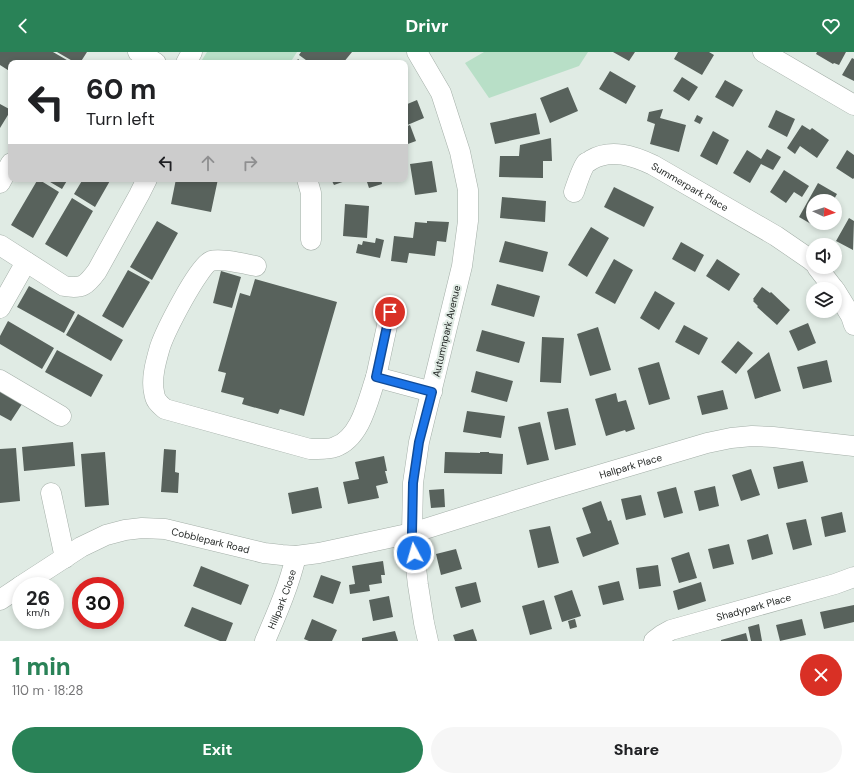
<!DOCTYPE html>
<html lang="en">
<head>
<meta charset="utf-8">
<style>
  body { margin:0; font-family:"DM Sans",sans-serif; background:#f6f6f6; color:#202124; height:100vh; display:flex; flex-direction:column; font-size:15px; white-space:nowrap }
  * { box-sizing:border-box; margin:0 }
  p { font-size:13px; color:#757577 }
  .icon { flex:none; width:22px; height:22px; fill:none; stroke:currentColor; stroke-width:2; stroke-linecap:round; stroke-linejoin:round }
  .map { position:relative; height:589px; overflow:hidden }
  .panel { display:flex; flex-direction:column; background:#fff; flex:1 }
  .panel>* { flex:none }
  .banner { position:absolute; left:8px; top:8px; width:400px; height:122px; border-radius:8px; box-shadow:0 2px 6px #0003; background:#fff; color:#202124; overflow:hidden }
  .needle { width:26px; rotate:94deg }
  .fabs { position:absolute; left:806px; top:142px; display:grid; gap:8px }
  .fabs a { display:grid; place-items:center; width:36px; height:36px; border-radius:50%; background:#fff; box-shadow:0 2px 6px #0003; font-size:20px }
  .speed { position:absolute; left:12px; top:525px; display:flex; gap:8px; font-size:20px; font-weight:700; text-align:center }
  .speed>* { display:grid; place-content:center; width:52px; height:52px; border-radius:50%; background:#fff; box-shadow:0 2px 6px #0003; line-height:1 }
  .speed small { font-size:10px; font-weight:400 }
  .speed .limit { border:6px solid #d22; background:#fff; color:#111 }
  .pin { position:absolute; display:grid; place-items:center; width:34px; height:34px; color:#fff; margin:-17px; border:2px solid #fff; border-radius:50%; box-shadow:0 1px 4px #0007 }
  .me { position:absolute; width:44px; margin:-22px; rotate:354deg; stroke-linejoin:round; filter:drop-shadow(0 0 3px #0008) }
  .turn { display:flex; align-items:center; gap:14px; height:84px; padding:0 12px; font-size:18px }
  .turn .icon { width:52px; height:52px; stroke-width:2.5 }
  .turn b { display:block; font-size:28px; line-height:34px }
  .lanes { display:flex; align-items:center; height:38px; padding:0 12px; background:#0003; justify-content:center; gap:20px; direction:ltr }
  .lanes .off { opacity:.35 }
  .round { display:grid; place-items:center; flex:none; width:42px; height:42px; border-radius:21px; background:#f6f6f6 }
  .head { display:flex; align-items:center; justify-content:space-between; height:68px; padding:0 12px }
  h1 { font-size:24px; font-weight:800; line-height:30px; color:#298257 }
  .action { display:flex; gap:8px; margin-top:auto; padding:8px 12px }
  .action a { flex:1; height:46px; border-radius:24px; background:#298257; color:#fff; font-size:16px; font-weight:800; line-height:46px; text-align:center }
  .action a+a { background:#f6f6f6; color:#202124 }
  header { display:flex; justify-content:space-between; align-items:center; height:52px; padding:0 12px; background:#298257; color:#fff; font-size:18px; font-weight:800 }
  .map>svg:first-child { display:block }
</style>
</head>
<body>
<header><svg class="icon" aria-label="back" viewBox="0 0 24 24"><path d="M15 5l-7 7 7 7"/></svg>Drivr<svg class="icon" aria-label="heart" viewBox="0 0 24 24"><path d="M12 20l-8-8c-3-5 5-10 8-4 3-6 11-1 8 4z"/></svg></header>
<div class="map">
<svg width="854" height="589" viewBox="0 0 854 589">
  <rect width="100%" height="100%" fill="#e0ebe4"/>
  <path fill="#b8dfc7" d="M207,0H297L290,11H200Z
    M484,0H588L579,14L489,46L465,11Z"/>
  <path fill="#58625c" d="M0,0H53L72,11H11V20L0,13Z
    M57,0H87L80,11H76Z
    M301,0H352L343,11H310L299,3Z
    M613,0H635L629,9Z
    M678,0H709L714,3L702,23L674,7Z
    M817,0H846L839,13L834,11L833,12L816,2Z
    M852,6L854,7V29L842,23Z
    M298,7L303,11H295Z
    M610,19L636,34L626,52L599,37Z
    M682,25L698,35L689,49L673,39Z
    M725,28L743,38L733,55L715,45Z
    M568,35L578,59L550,71L540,46Z
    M417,48L424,66L405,74V53Z
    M0,52L11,58L0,76Z
    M663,57L660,66L686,73L679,100L650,92L655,72L647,69L649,60Z
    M776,58L795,67L787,85L768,75Z
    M536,61L540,82L495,92L490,71Z
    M697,63L703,66L700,72L694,69Z
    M410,73L416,89L405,93V75Z
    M802,73L810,78L812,76L829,88L817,106L800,94L795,102L787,96Z
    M713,79L729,88L717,113L700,104Z
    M551,86L552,109H543V126L499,125L500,104H519L520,93Z
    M767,97L781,105L773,118L761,112L750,131L733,121L747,98L761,107Z
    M847,98L854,103V126L853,127L836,116Z
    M432,109L437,140L415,143L410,112Z
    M784,118L809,134L802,145L794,140L786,151L770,140Z
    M38,127L59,140L33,186L11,173Z
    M45,127H68L62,137Z
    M83,127H111L95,155L74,142Z
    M176,127H218L211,160L171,152Z
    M331,127H351L334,133Z
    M366,127H381L382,132L369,136Z
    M818,131L837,142L833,149H813V171H821L818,176L799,165Z
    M614,135L654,155L644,175L604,155Z
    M502,145L546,149L545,170L500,166Z
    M72,146L93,159L67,205L45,192Z
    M345,152L369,154L367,186L343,184Z
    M849,166L854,169L853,198L836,189Z
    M157,169L178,181L152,228L130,215Z
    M427,169L449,170L446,190L437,189L435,204L409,201L407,211L391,209L394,184L413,186L415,170L427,171Z
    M591,175L609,186L587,225L568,213Z
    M376,186L384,188L380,206L356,201L358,192L362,193L363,189L375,191Z
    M505,189L548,200L543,220L499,210Z
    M681,190L704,203L695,220L672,207Z
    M614,207L633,218L615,252L595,241Z
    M717,207L740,222L729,239L706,224Z
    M128,218L150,230L123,276L102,264Z
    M221,219L241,225L232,256L213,251Z
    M255,227L337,250L304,364L280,357L278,362L242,352L244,346L221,340L226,321L218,319L240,241L250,244Z
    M497,232L540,244L534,265L491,253Z
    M29,234L75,260L64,281L17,255Z
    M762,235L770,241L771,240L790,258L777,273L757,255L758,254L753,249L754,248L753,247Z
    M655,239L675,251L659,278L640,266Z
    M78,262L123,288L111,309L66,283Z
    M8,269L54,296L42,317L0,292V284Z
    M808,271L816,291L798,299L789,279Z
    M684,273L708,286L699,303L675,290Z
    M598,275L611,318L590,324L577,282Z
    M482,278L525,290L519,311L476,299Z
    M542,285L564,286L561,331L540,330Z
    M738,289L753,301L736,322L721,310Z
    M57,298L103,323L91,345L45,320Z
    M769,300L781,339L755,347L747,319Z
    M827,308L832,330L803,337L797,315Z
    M659,310L670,347L649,353L638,316Z
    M476,319L513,329L507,350L471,340Z
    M0,335L24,349L11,369L0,363Z
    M723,338L728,357L702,363L697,344Z
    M616,341L618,350L626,348L635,377L626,380L625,378L606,384L595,347Z
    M568,356L576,393L555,398L547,360Z
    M467,359L505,364L501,386L463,380Z
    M540,370L549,408L527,413L518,375Z
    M73,390L75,414L24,419L22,395Z
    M16,396L20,449L0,451V397Z
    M164,397L176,398L175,420L179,421L178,441L161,440Z
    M105,400L109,453L85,455L81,402Z
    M445,400L480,401V400H489V401L503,402L502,422L444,421Z
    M384,404L387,419H385L388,431L376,434L379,446L348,452L343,430L359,427L355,410Z
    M803,409L808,430L778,437L773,415Z
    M751,417L760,443L741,449L732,423Z
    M715,434L719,454L699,459L694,439Z
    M318,435L322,456L292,462L288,441Z
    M676,435L683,461L664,466L657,440Z
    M444,437L445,455L431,456L429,438Z
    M641,443L646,463L626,468L621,447Z
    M601,449L608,469L611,468L619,492L583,505L576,486L591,481L582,456Z
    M842,460L846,480L825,485L821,465Z
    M806,467L812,493L793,498L786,471Z
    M550,474L559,511L538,516L529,478Z
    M768,482L773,502L752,508L747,488Z
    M729,492L734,512L713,517L708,497Z
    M456,497L462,517L441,523L436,502Z
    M689,500L697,526L679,531L671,506Z
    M383,509L385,523H381L382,531L369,533L370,539L350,542L349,533L355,532L352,514Z
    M658,513L661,534L639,537L636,516Z
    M201,514L249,533L241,553L193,534Z
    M321,523L341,530L333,552L313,545Z
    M619,529L624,548L603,553L598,534Z
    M476,530L481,550L461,556L455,535Z
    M701,530L706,549L678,558L673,539Z
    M572,538L581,564L562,570L554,544Z
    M389,544L393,565L373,569L369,548Z
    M544,548L552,577L530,583L522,554Z
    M854,553V570L824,577L820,560Z
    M192,555L233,571L226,589H220L184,574Z
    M312,567L337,578L332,589H309L304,587Z
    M575,567L577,575L570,577L568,569Z
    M802,567L806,583L780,589L776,573Z
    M759,572L762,589H751L748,575Z
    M473,577L477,589H455L453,583Z
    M395,579L398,589H362V586Z
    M746,581L748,589H721V588Z"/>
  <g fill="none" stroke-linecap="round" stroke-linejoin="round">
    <defs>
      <g id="minor">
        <path d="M138,0L156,11"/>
        <path d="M417,0L441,41L460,100L468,138V169L462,214L419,390L413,431L412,481L418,533L424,571L428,589"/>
        <path d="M763,0L854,53"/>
        <path d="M186,11L192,0"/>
        <path d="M307,127L311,141V188"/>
        <path d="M0,131L11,111"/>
        <path id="s1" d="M574,140C576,134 582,116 586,111C588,110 590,109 591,108C611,96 634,104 653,113L776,184L811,208L813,210"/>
        <path d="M0,193L64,234C82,237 86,234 97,219L139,143L147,127"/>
        <path d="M256,214C245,212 220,206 211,209C198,214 165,280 160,295C156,309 151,326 154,340C155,349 159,352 165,357L310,397C318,397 327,398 335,395C361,386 368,348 376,325L432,340"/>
        <path d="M817,215L834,237"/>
        <path d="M835,238L851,264L854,273"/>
        <path d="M0,256L26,210"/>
        <path d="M376,325L390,260"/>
        <path d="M0,328L61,364"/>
        <path d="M51,441L65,506"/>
        <path id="s2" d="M21,534L81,495L106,483L125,478L142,476L165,477L264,501L282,503L296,504L319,501L412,481L552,437L707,391L731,386L752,384L773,385L854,394"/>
        <path d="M0,548L21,534"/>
        <path id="s3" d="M265,589C277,561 289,534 296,504"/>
        <path id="s4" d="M654,589L662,583L671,578L835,532L854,525"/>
      </g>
    </defs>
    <use href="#minor" stroke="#a4afa8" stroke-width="21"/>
    <use href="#minor" stroke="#fff" stroke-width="20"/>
  </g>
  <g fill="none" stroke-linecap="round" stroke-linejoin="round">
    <defs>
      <path id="route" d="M390,260L376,325L432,340L419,390L413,431L412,481L414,501"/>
    </defs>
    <use href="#route" stroke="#114b97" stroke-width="10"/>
    <use href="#route" stroke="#1a73e8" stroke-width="7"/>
  </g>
  <g text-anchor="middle" stroke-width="4" stroke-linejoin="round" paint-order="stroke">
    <g font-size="10" fill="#1e2220" stroke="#e0ebe4">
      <text dy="4" stroke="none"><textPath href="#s1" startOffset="145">Summerpark Place</textPath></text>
      <text transform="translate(446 279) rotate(-77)" y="4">Autumnpark Avenue</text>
      <text dy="4" stroke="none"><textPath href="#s2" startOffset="640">Hallpark Place</textPath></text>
      <text dy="4" stroke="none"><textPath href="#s2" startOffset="206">Cobblepark Road</textPath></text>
      <text dy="4" stroke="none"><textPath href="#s3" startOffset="45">Hillpark Close</textPath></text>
      <text dy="4" stroke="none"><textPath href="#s4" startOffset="106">Shadypark Place</textPath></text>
    </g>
  </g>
</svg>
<div class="fabs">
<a><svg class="needle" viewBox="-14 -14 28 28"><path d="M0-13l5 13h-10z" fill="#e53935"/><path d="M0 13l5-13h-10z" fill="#757577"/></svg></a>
<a><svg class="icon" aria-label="sound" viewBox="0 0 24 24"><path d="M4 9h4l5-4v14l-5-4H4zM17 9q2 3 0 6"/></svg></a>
<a><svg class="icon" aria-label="layers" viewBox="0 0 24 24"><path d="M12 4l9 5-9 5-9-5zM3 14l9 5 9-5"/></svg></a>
</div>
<div class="speed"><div>26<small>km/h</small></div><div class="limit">30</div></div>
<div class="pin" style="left:390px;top:260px;background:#d93025"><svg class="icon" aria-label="arrive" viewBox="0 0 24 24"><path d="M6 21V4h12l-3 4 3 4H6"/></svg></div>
<svg class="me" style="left:414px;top:501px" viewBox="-20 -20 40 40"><circle r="17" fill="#1a73e8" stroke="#fff" stroke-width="3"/><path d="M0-11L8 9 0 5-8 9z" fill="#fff"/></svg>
<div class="banner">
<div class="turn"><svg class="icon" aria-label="left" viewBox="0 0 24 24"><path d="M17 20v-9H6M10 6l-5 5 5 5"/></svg><div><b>60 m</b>Turn left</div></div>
<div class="lanes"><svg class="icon" aria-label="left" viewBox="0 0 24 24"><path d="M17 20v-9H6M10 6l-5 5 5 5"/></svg><svg class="icon off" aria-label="ahead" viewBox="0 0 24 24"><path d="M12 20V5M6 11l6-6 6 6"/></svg><svg class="icon off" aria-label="right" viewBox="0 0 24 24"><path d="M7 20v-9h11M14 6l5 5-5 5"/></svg></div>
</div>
</div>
<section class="panel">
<div class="head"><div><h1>1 min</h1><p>110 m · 18:28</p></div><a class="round" style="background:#d93025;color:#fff"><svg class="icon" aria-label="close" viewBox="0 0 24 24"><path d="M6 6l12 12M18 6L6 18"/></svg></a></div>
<div class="action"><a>Exit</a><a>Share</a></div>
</section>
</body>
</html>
